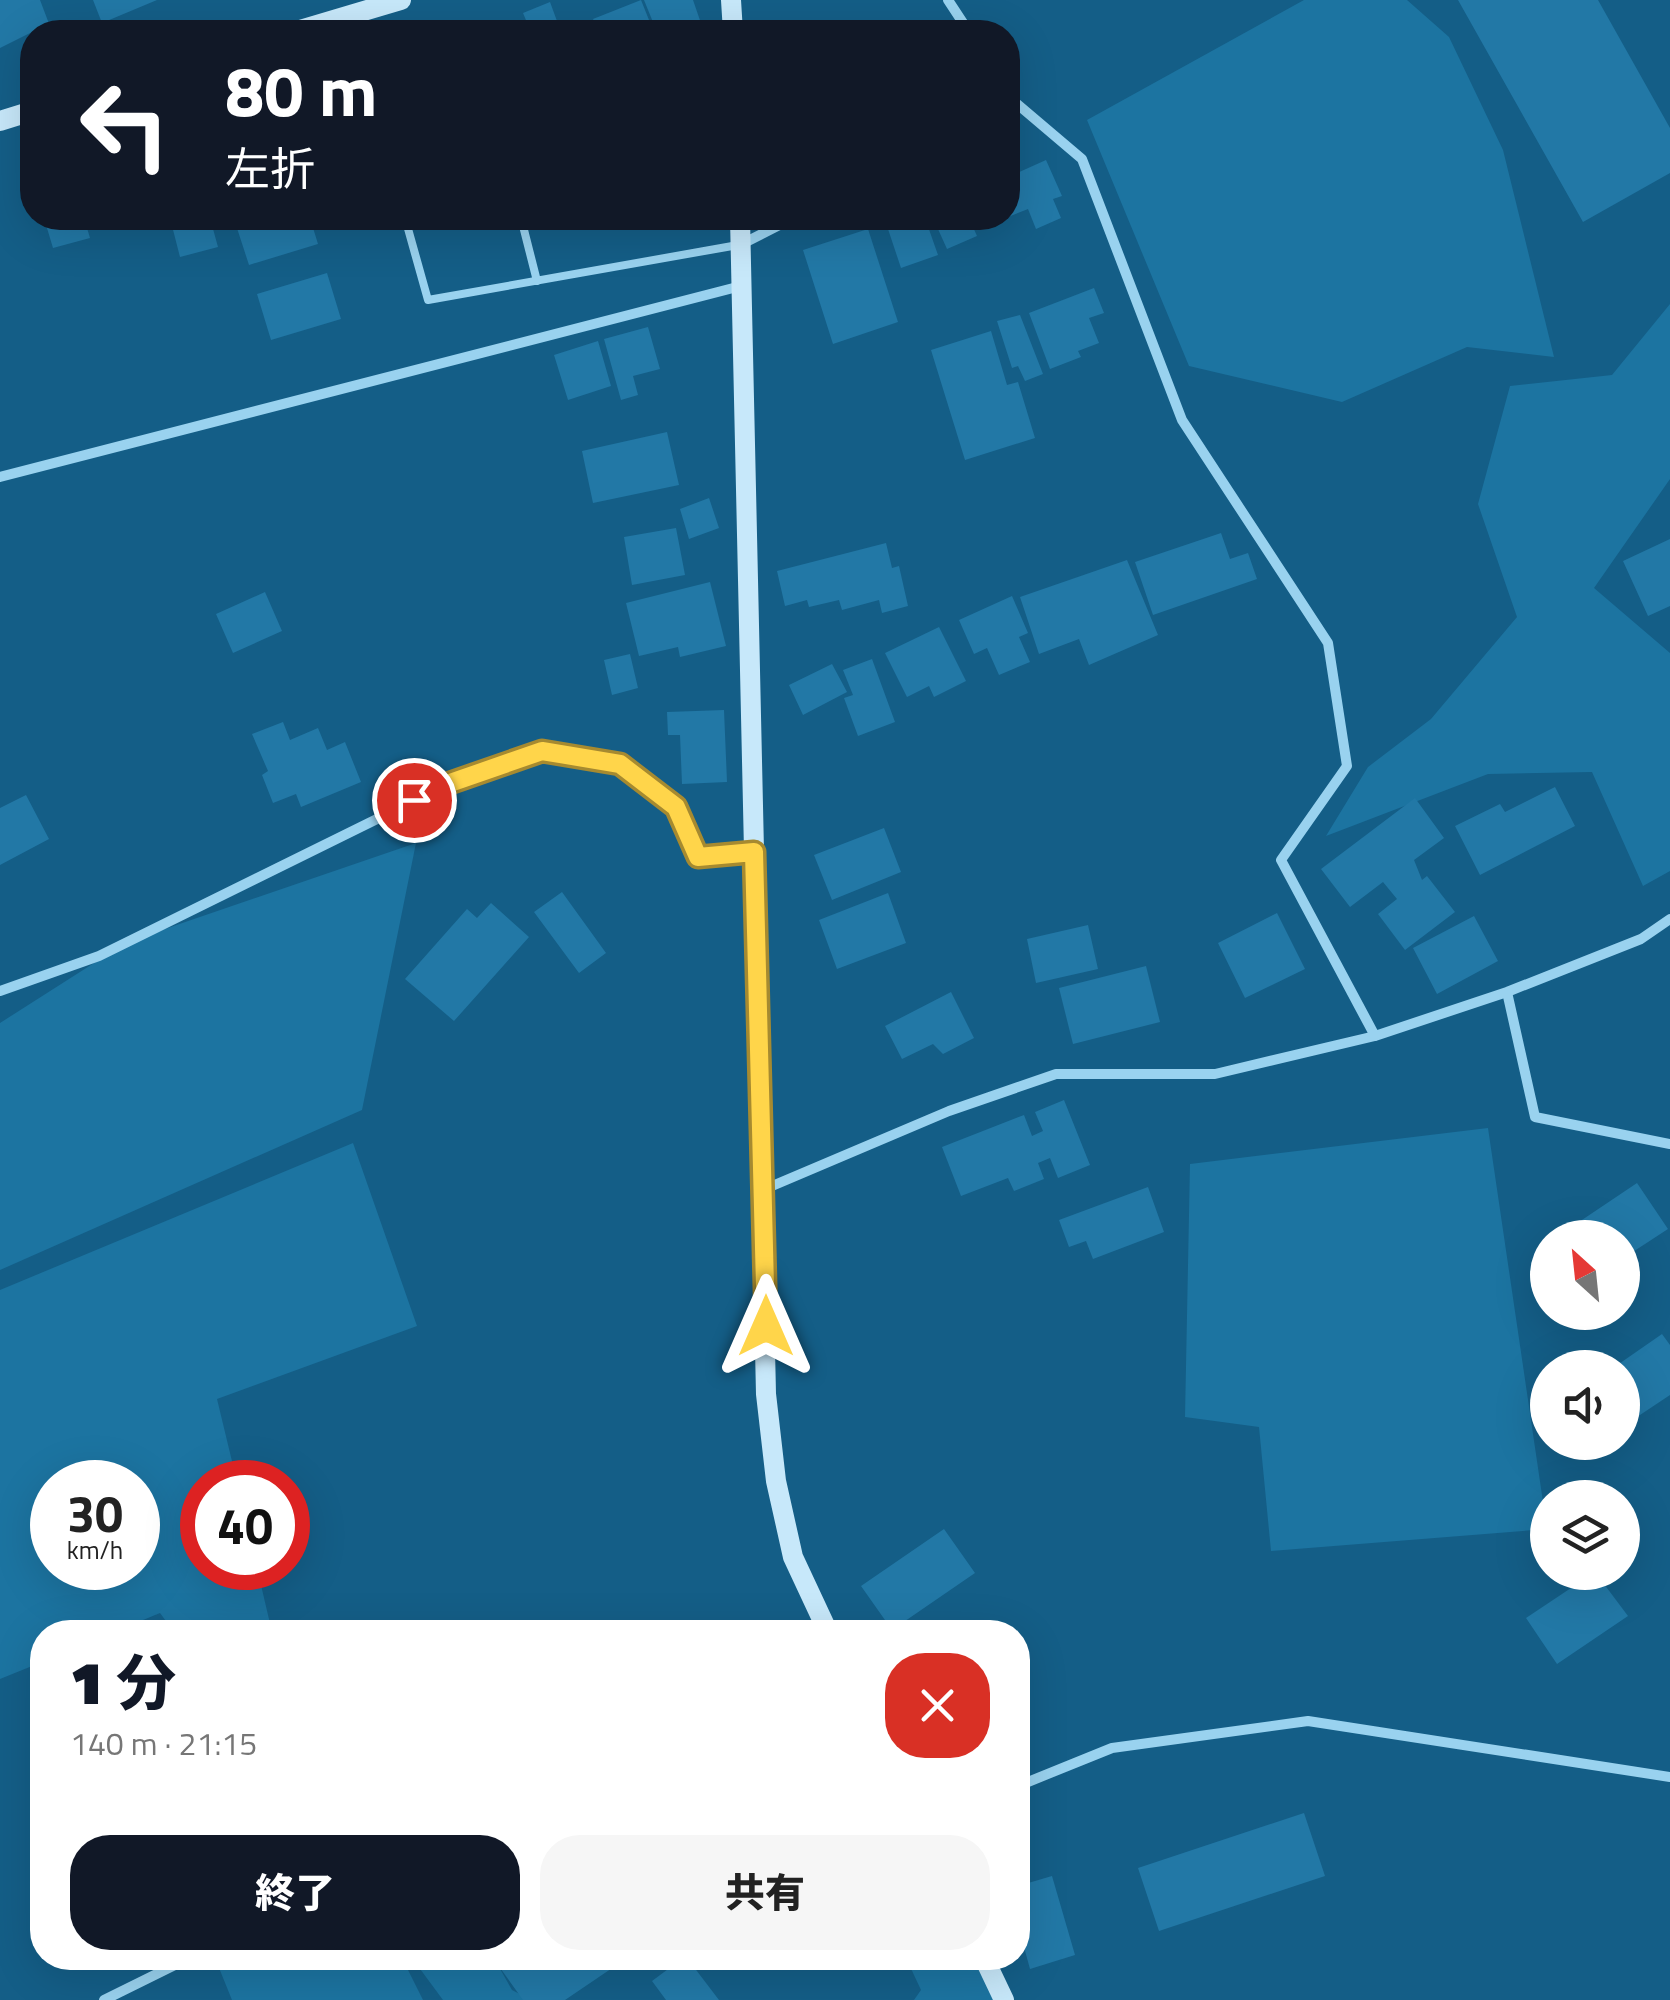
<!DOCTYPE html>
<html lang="ja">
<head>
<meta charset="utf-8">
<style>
  body { margin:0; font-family:"Titillium Web","Noto Sans JP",sans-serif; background:#f6f6f6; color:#222; height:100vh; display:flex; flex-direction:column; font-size:38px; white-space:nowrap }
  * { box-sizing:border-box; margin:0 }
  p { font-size:32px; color:#767676 }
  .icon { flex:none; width:55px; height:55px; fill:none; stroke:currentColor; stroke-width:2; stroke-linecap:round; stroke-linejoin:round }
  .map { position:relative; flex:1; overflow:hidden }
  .sheet { position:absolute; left:30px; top:1620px; width:1000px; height:350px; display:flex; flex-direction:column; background:#fff; border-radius:40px; box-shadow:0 10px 40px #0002 }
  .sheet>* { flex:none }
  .hud { position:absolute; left:20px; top:20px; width:1000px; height:210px; border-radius:40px; box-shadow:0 10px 40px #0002; background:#111827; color:#fff; overflow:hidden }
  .needle { width:65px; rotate:333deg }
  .controls { position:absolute; left:1530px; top:1220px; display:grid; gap:20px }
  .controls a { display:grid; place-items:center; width:110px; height:110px; border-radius:50%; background:#fff; box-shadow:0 10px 40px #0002; font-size:50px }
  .speed { position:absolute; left:30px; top:1460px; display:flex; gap:20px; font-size:50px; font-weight:700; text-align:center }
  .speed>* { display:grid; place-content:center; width:130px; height:130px; border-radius:50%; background:#fff; box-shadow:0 10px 40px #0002; line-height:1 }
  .speed small { font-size:25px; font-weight:400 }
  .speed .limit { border:15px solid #d22; background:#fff; color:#111 }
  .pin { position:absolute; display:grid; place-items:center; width:85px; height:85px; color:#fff; margin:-42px; border:5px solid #fff; border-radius:50%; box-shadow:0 2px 10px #0007 }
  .me { position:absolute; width:110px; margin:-55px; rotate:0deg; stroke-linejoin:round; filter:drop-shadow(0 0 8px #0008) }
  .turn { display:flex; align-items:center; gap:35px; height:210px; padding:0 40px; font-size:45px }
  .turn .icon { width:130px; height:130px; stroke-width:2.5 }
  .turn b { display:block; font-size:70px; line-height:85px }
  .round { display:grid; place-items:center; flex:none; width:105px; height:105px; border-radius:40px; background:#f6f6f6 }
  .headline { display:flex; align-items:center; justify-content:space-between; height:170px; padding:0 40px }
  h1 { font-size:60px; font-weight:800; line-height:75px; color:#111827 }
  .action { display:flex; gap:20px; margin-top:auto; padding:20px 40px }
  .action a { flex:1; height:115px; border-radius:40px; background:#111827; color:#fff; font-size:40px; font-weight:800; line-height:115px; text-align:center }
  .action a+a { background:#f6f6f6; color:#222 }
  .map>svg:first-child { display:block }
</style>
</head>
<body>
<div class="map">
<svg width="1670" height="2000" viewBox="0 0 1670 2000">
  <rect width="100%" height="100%" fill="#145e87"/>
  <path fill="#1c74a1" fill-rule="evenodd" d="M1304,0H1407L1449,37L1503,150L1554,357L1467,347L1342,402L1189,366L1087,120Z
    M1670,304V479L1594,588L1670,653V871L1643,886L1592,772L1488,774L1326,836L1368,767L1431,719L1517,617L1478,504L1510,386L1612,375Z
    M416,843L362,1110L0,1270V1023L127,942Z
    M1488,1128L1547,1529L1271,1551L1259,1427L1185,1417L1190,1164Z
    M353,1143L417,1326L217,1399L237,1482H202V1568H257L272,1632H174L160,1613L114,1632H42V1662L0,1679V1290ZM52,1482H138V1568H52Z
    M215,1958H402L423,2000H232Z
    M412,1958H494L512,1990L531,2000H443Z
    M906,1958H991L1011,2000H914L921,1990Z"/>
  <path fill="#2278a6" d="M0,0H40L51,29L32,32L0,48Z
    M93,0H157L102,23Z
    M641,0L653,30L599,32L593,19Z
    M644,0H693L704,32H657Z
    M1458,0H1598L1670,128V173L1583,222Z
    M550,2L561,32H531L523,13Z
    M1046,160L1062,196L1053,199L1061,218L1036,229L1028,209L1008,217V177Z
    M44,218H84L90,238L53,248Z
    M170,218H210L218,247L180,257Z
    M251,218H310L318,244L249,265L235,222Z
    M902,218H925L938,255L901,268L886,223Z
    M933,218H969L977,236L947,249Z
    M868,229L898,322L833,344L803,250Z
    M327,273L341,319L271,340L257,294Z
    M1094,288L1104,313L1089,318L1099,343L1078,351L1081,357L1050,369L1029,313Z
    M1020,315L1043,374L1025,381L1018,366L1012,368L997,321Z
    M648,327L660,369L633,376L638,395L621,400L604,339Z
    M991,331L1007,385L1018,382L1035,438L965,460L931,350Z
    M598,341L611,386L568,400L554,355Z
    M667,432L679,485L593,503L582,451Z
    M709,498L719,528L689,539L680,509Z
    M676,528L685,575L632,585L624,537Z
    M1221,533L1230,559L1248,553L1257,579L1153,615L1135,562Z
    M1670,539V606L1648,616L1623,561Z
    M886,543L892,568L899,566L908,606L882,613L879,600L842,610L839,600L809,607L807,600L785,606L777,571Z
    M1127,560L1158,635L1089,665L1079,639L1039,654L1020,597Z
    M710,582L726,646L680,657L678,647L639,656L626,603Z
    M265,592L282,631L233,653L216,614Z
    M1012,596L1028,633L1019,637L1030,662L999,675L987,648L974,654L959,620Z
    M939,627L966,681L934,697L929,686L907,697L885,653Z
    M630,654L638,688L612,695L604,660Z
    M872,659L895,722L858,736L844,698L853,695L843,670Z
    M832,664L847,692L803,715L789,685Z
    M724,710L727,782L682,784L680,735H668L667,712Z
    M283,722L290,740L318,728L327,750L345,742L361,782L301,807L296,794L273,803L262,775L268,771L252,734Z
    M1555,787L1575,826L1480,875L1455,826L1500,804L1505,812Z
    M26,795L49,839L0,865V808Z
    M1415,798L1444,838L1414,860L1422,880L1427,876L1455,912L1405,950L1378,914L1397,899L1383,882L1350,907L1321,869Z
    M884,828L901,872L832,900L814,855Z
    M562,892L606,953L579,973L534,912Z
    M888,893L906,943L837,969L819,920Z
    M491,903L529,937L454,1021L405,979L467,909L477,918Z
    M1277,913L1305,969L1245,998L1218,943Z
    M1474,916L1498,961L1437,994L1413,948Z
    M1088,925L1098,969L1036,983L1027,939Z
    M1146,966L1160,1022L1073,1044L1059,988Z
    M951,992L974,1038L943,1054L933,1044L902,1059L885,1026Z
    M1064,1100L1090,1165L1058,1178L1050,1158L1038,1163L1044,1179L1014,1191L1008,1178L961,1196L942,1147L1024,1115L1032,1136L1043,1131L1035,1112Z
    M1637,1183L1668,1229L1622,1259V1238H1571L1567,1230Z
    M1148,1187L1164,1232L1093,1259L1086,1241L1069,1247L1059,1220Z
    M1662,1334L1670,1345V1395L1622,1427V1368H1613Z
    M944,1529L975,1573L892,1630L861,1586Z
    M1595,1572L1628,1616L1557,1664L1526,1618Z
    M1304,1813L1325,1876L1159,1931L1138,1868Z
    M1052,1876L1075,1955L1030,1969L1018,1925V1886Z
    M493,1958H627L565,2000H523Z
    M683,1958H687L719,2000H666L652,1981Z"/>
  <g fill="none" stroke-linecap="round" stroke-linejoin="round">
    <path stroke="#99d2ef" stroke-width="8" d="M405,218L428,300L738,245
      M521,218L537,281"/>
    <path stroke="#99d2ef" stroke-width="10" d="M948,0L969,32
      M1008,90L1016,103L1082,159L1182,420L1328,643L1347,766L1281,860L1375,1036
      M742,244L793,218
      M0,477L741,286
      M0,991L99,956L450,783L542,751L619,764L676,807L698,857L754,852
      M1507,992L1535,1117L1670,1144
      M765,1189L949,1111L1056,1074H1215L1375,1036L1507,992L1641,939L1670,919
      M1018,1786L1112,1748L1308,1721L1670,1777
      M104,2000L189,1958"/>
    <path stroke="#c7e8fa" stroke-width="20" d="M731,0L733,32
      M293,32L401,0
      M0,121L32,111
      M740,218L766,1394L776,1481L793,1557L828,1632
      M984,1958L1004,2000"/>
  </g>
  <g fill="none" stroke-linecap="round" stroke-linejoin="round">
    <defs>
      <path id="route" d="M414,800L450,783L542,751L620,764L676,807L698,857L754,852L766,1326"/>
    </defs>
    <use href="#route" stroke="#a68a30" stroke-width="25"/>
    <use href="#route" stroke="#ffd54a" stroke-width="18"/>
  </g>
</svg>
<div class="controls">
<a><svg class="needle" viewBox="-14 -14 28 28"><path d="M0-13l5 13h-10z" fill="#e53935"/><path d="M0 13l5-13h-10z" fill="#767676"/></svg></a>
<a><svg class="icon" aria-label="sound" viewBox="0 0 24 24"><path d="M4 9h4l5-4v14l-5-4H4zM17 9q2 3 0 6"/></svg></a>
<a><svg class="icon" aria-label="layers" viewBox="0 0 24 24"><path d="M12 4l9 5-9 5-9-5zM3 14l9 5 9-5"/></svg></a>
</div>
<div class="speed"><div>30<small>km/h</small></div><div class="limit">40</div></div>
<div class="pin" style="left:414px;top:800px;background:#d93025"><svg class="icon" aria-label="arrive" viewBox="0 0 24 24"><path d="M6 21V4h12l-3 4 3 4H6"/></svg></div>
<svg class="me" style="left:766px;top:1326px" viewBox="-20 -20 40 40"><path d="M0-17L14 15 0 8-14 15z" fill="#ffd54a" stroke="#fff" stroke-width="4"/></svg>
<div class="hud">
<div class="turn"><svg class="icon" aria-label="left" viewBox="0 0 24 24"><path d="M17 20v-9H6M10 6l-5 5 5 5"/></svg><div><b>80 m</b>左折</div></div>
</div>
<section class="sheet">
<div class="headline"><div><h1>1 分</h1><p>140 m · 21:15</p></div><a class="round" style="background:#d93025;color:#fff"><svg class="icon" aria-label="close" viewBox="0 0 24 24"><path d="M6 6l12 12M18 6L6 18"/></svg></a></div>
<div class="action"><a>終了</a><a>共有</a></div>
</section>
</div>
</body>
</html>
